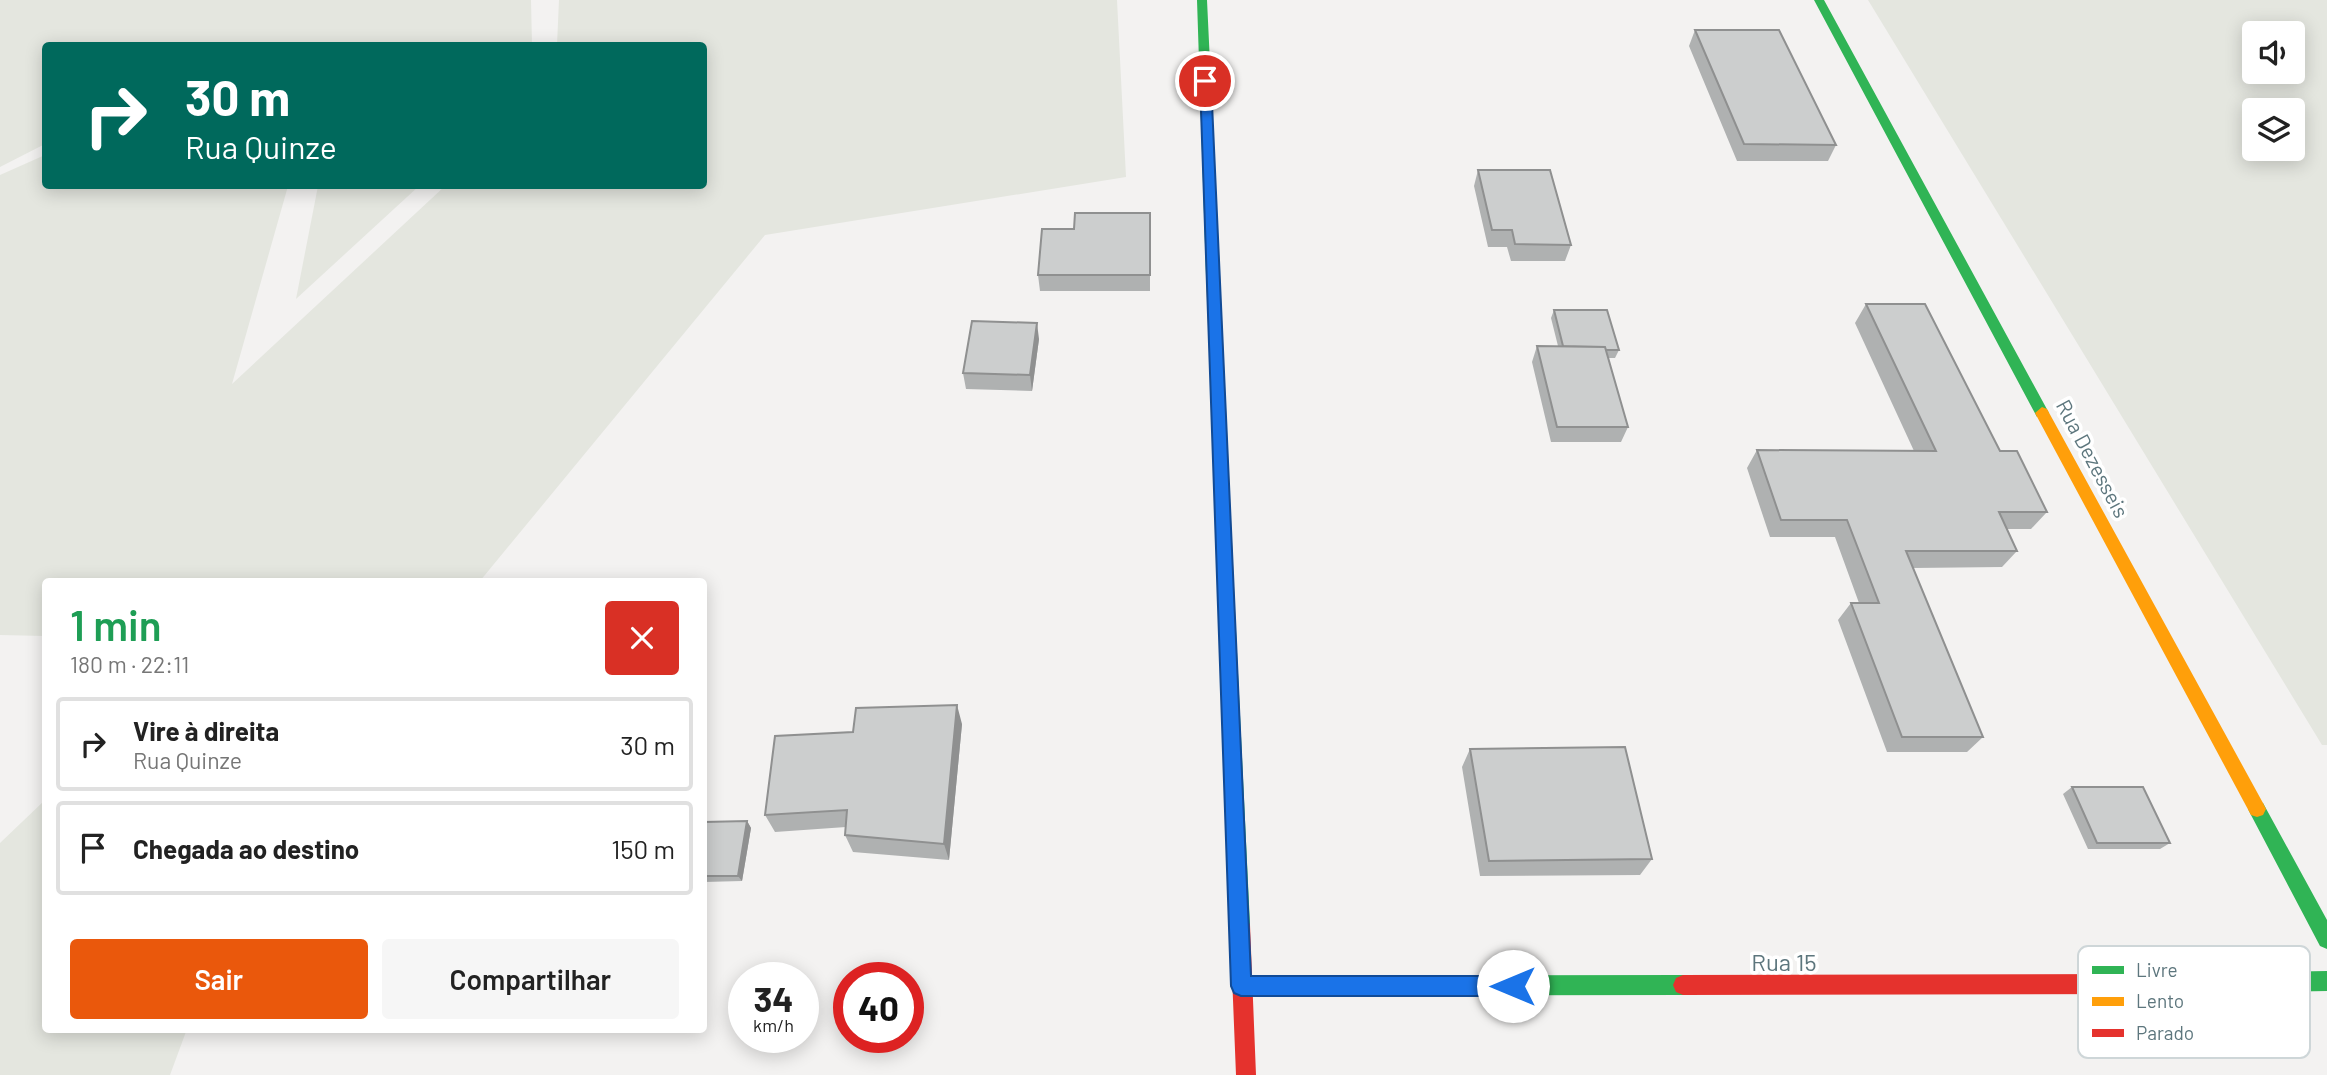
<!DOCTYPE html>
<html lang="pt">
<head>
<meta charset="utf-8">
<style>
  body { margin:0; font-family:Barlow,sans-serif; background:#f6f6f6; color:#222; height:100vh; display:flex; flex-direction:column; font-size:26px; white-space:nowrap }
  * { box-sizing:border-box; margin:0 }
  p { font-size:23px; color:#767676 }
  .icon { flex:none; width:38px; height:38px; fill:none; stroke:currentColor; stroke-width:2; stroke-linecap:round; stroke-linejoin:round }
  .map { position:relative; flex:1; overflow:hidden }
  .details { position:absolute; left:42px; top:578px; width:665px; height:455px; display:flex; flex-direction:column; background:#fff; border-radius:7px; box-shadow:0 4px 18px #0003 }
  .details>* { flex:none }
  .top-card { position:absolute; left:42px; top:42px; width:665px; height:147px; border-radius:7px; box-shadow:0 4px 18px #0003; background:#00695c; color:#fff; overflow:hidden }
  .buttons { position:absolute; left:2242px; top:21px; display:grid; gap:14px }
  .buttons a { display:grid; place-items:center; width:63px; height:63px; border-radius:7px; background:#fff; box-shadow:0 4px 18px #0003; font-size:35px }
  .speed { position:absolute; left:728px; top:962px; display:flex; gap:14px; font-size:35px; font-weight:700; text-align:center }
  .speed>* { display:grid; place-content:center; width:91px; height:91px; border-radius:50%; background:#fff; box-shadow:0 4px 18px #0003; line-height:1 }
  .speed small { font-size:18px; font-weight:400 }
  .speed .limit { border:10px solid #d22; background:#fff; color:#111 }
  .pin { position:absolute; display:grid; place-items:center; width:60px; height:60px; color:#fff; margin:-30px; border:4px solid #fff; border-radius:50%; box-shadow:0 2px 7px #0007 }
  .me { position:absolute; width:77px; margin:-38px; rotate:270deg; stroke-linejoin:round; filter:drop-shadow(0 0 5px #0008) }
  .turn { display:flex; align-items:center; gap:24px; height:147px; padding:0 28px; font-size:32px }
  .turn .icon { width:91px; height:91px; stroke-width:2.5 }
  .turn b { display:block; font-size:49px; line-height:60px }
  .round { display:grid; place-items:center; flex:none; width:74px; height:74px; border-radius:7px; background:#f6f6f6 }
  .headline { display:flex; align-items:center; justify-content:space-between; height:119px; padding:0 28px }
  h1 { font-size:42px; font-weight:600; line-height:52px; color:#1e9e55 }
  .cta { display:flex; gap:14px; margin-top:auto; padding:14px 28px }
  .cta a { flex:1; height:80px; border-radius:7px; background:#ea580c; color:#fff; font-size:28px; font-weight:600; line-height:80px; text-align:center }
  .cta a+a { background:#f6f6f6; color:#222 }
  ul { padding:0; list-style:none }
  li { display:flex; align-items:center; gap:21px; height:94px; margin:0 14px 10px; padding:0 14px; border:4px solid #e0e0e0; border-radius:7px }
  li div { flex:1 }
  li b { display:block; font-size:26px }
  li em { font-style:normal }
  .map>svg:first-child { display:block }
</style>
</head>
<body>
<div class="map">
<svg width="2327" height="1075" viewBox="0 0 2327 1075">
  <rect width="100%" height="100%" fill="#f3f2f1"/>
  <path fill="#e4e6df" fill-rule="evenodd" d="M0,0H531L532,45L46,46L45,144L0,167Z
    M559,0H1117L1126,177L765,235L480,581H46L45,636L0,635V175L45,155L46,186H288L232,384L445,186H704V46L557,45Z
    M1868,0H2327V745H2322ZM2254,33H2292V72H2254ZM2254,110H2292V149H2254Z
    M318,186H419L296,299Z
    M45,800L46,1029H187L170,1075H0V843Z"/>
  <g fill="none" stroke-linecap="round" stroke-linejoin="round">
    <path fill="#30b455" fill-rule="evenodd" d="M1197,0H1207L1220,275L1213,280L1206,275Z
      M1814,0H1824L2049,413L2047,417H2037Z
      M1228,624L1234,626L1236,631L1250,925L1247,932L1240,934L1233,932L1230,925L1220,631L1222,626Z
      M2257,801L2263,803L2327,920V949L2320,946L2251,815L2248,809L2251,803Z
      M2327,971V991L2141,994L2134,991L2131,984L2134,977L2141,974Z
      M1683,975L1690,978L1693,985L1690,992L1683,995L1241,996L1234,993L1231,986L1234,979L1241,976Z"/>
    <path fill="#ff9f0a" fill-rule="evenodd" d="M1213,270L1220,275L1236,631L1234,636L1228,638L1222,636L1220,631L1206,275Z
      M2042,407L2047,409L2263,803L2266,809L2263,815L2257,817L2251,815L2035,413Z"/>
    <path fill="#e5322d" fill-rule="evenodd" d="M1240,916L1247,918L1250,925L1256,1075H1236L1230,925L1233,918Z
      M2141,974L2148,977L2151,984L2148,991L2141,994L1683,995L1676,992L1673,985L1676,978L1683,975Z"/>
  </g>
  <path fill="#afb1b1" d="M1695,30L1836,145L1828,161H1737L1689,46Z
    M1478,170L1571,245L1565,261H1511L1507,247H1488L1474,186Z
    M1150,213V291H1040L1038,275L1074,229Z
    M1866,304L2000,451L2047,512L2031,529H2007L2017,551L2002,567L1913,568L1983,737L1967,752H1887L1838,620L1851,603H1859L1835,537H1770L1747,468L1757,450L1914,451L1855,323Z
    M1554,310L1619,350L1615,358H1608L1628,427L1621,442H1551L1532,362L1537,346H1558L1551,318Z
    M1039,339L1032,391L966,389L963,373Z
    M962,724L949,860L853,852L845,835L846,827L775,832L765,815L853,732Z
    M1470,749L1652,859L1640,875L1480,876L1462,767Z
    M2072,787L2170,843L2160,849H2088L2063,794Z
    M747,821L751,828L742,881L704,882V822Z"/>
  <path fill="#8f9090" d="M1037,323L1039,339L1032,391L1030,375Z
    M957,705L962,724L949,860L944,844Z
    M747,821L751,828L742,881L738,876Z"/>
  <path fill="#cccece" stroke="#8f9090" stroke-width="2" d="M1695,30H1779L1836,145L1744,144Z
    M1478,170H1550L1571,245L1515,244L1512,230H1492Z
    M1075,213H1150V275H1038L1042,229H1074Z
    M1866,304H1925L2000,451H2017L2047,512H1999L2017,551H1906L1983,737H1902L1851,603H1879L1847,520H1781L1757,450L1936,451Z
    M1554,310H1607L1619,350H1606L1605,347L1563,346Z
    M972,321L1037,323L1030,375L963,373Z
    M1537,346L1605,347L1628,427H1557Z
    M957,705L944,844L845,835L847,810L765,815L775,736L853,732L856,708Z
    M1625,747L1652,859L1489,861L1470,749Z
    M2072,787H2143L2170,843H2097Z
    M747,821L738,876H704V822Z"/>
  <path fill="#1a73e8" stroke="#114b97" stroke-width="2" d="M1205,78L1211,81L1251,976H1513L1520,979L1523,986L1520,993L1513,996H1241L1234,993L1231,986L1200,81Z"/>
  <g text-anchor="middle" stroke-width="7" stroke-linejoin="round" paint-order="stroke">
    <g font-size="21" fill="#5d767d" stroke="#fff">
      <text transform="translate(2092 459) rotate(62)" y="7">Rua Dezesseis</text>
    </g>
    <g font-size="24" fill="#5d767d" stroke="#fff">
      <text x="1784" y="971">Rua 15</text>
    </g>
  </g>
  <rect x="2078" y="946" width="232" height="112" rx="10" fill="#fff" stroke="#ced6d8" stroke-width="2"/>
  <rect x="2092" y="966" width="32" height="8" fill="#30b455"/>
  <rect x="2092" y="997" width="32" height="9" fill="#ff9f0a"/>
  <rect x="2092" y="1029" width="32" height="8" fill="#e5322d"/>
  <g font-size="19" fill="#5d767d">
    <text x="2136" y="977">Livre</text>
    <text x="2136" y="1008">Lento</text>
    <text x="2136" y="1040">Parado</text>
  </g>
</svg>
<div class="buttons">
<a><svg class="icon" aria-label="sound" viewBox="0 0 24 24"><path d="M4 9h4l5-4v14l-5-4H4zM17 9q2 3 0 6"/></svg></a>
<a><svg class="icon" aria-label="layers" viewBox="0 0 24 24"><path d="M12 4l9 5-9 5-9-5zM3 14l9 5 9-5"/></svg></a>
</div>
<div class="speed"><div>34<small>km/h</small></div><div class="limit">40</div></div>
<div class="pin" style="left:1205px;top:81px;background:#d93025"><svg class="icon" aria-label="arrive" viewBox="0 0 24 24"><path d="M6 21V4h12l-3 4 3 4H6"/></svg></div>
<svg class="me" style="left:1513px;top:986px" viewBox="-20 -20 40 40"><circle r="19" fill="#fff"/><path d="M0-13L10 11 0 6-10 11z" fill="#1a73e8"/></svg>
<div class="top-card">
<div class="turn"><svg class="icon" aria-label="right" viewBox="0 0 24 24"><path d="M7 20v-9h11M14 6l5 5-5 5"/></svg><div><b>30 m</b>Rua Quinze</div></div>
</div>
<section class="details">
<div class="headline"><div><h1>1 min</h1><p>180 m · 22:11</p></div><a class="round" style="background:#d93025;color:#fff"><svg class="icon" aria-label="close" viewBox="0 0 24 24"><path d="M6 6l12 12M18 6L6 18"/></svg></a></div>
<ul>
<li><svg class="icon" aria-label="right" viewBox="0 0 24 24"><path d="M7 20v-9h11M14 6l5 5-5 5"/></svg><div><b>Vire à direita</b><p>Rua Quinze</p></div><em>30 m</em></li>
<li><svg class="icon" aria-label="arrive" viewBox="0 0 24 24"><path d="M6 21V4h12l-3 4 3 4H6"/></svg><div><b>Chegada ao destino</b></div><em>150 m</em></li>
</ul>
<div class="cta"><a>Sair</a><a>Compartilhar</a></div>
</section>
</div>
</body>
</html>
